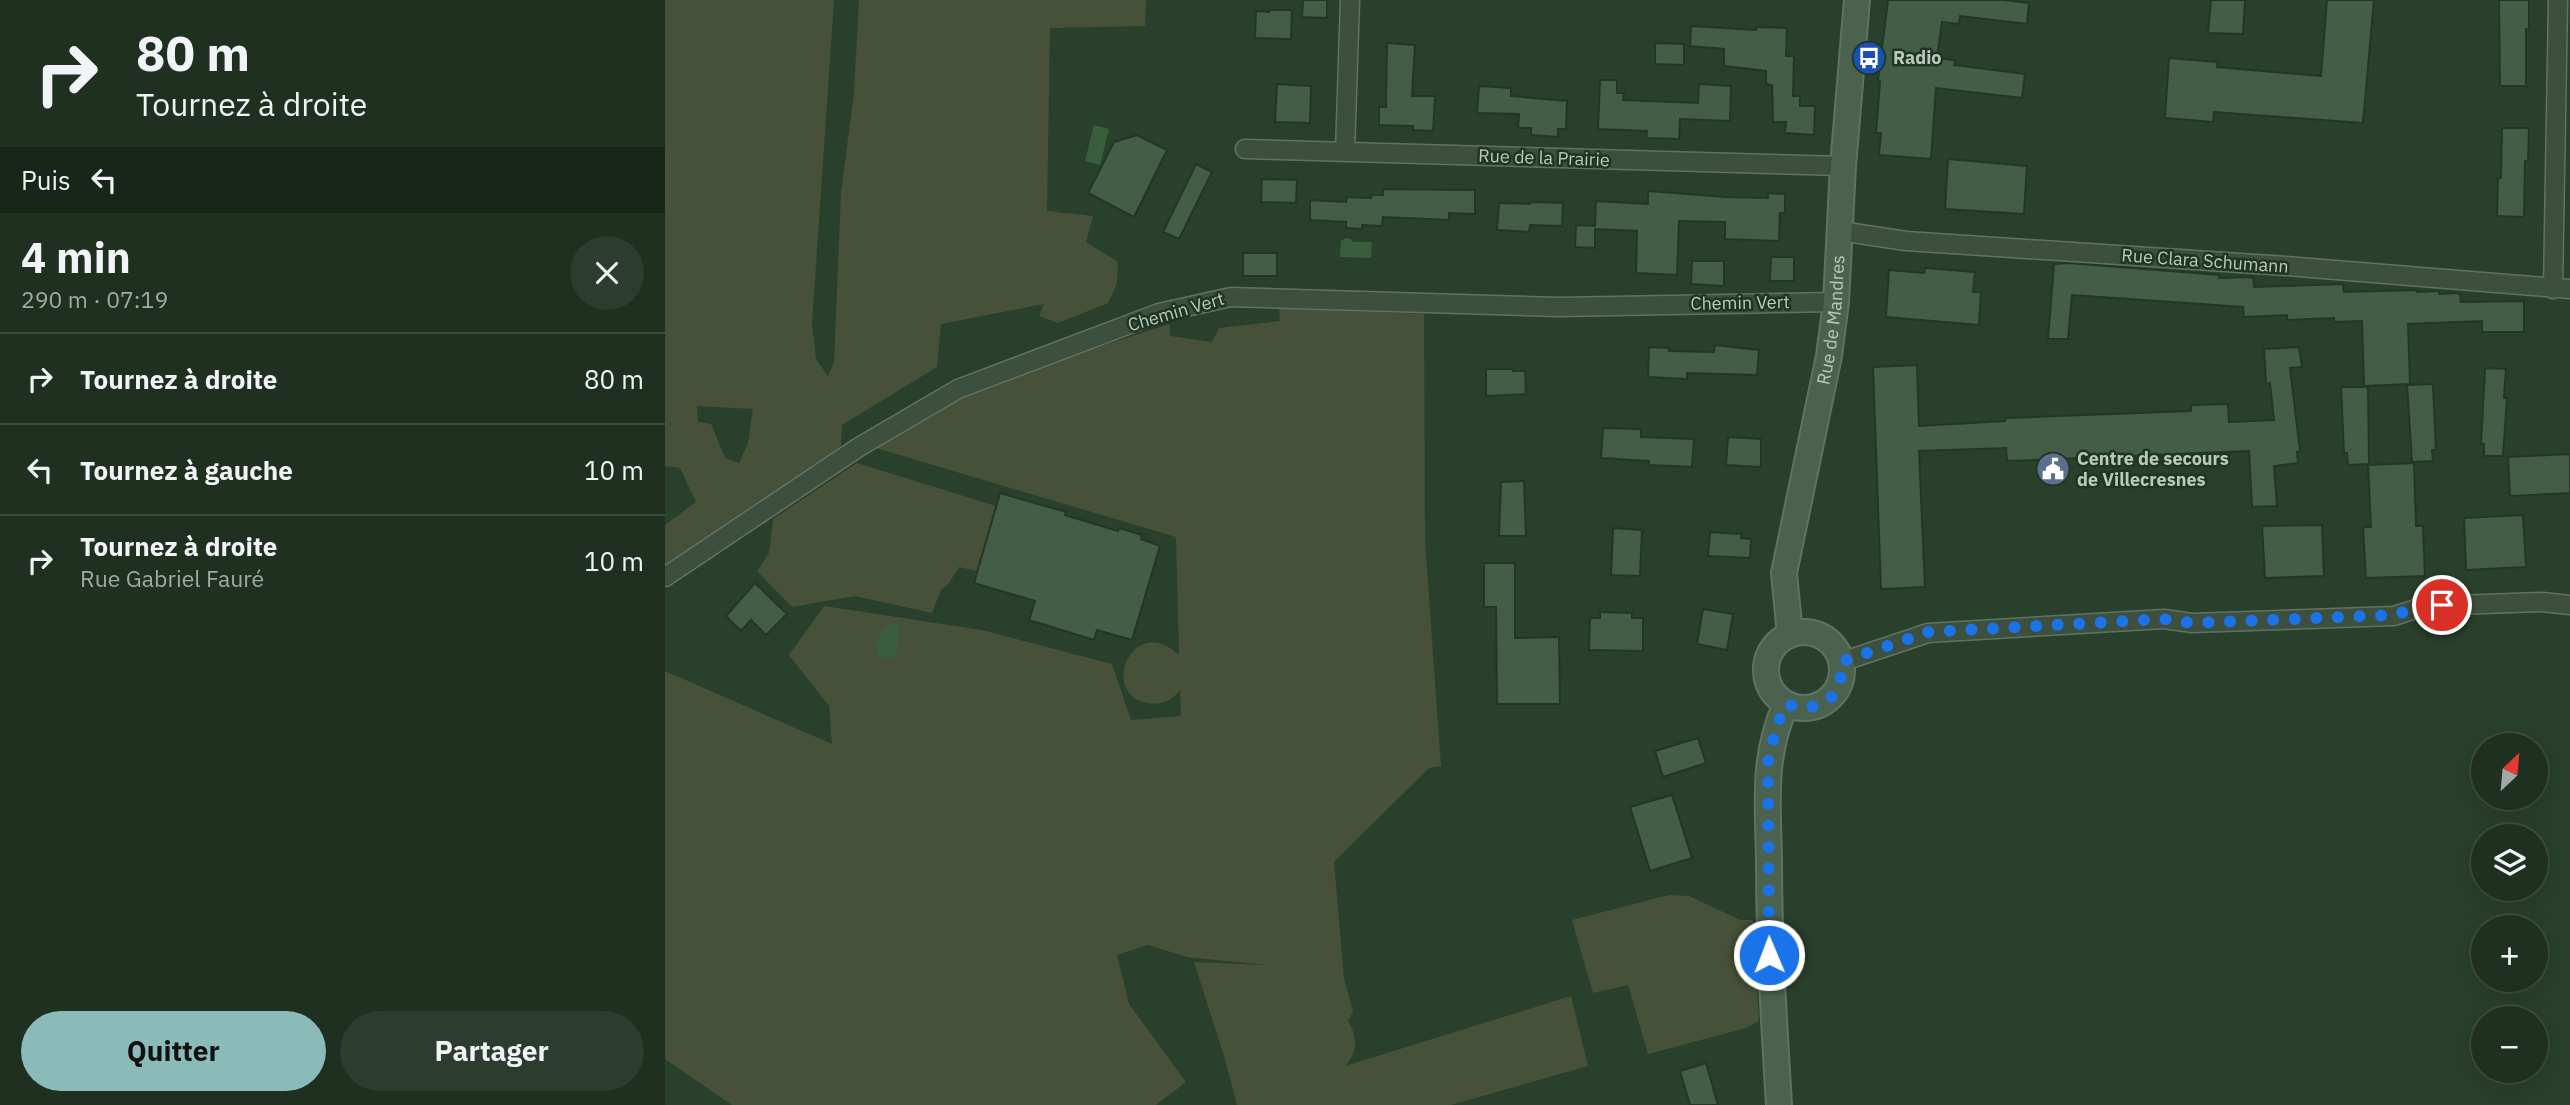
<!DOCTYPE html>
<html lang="fr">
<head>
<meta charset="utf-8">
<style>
  body { margin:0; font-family:"IBM Plex Sans",sans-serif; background:#2c3c2e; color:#f1f3f6; height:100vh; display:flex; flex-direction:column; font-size:26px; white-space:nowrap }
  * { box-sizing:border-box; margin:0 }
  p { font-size:23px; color:#a1a9a5 }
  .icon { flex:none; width:38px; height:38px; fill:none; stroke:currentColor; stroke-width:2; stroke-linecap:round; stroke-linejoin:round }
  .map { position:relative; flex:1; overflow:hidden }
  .side { display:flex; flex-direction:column; background:#1f3021; width:665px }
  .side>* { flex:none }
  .banner { background:#1f3021; color:#f1f3f6; overflow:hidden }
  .needle { width:46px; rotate:26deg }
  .fabs { position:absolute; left:1806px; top:733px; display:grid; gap:14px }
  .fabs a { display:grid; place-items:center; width:77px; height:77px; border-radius:50%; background:#1f3021; box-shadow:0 7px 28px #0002,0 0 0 2px #3c4b3f; font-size:35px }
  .pin { position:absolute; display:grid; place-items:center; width:60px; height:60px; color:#fff; margin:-30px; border:4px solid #fff; border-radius:50%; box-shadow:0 2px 7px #0007 }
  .me { position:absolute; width:77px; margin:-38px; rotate:359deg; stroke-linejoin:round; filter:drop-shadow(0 0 5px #0008) }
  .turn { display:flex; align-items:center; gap:24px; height:147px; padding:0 21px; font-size:32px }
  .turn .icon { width:91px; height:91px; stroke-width:2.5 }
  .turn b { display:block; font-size:49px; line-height:60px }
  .then { display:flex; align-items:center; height:66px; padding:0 21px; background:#0003; gap:14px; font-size:26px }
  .round { display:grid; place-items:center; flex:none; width:74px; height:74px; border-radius:37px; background:#2c3c2e }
  .head { display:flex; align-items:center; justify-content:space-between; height:119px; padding:0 21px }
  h1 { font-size:42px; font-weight:700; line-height:52px }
  .primary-button { display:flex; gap:14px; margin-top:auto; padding:14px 21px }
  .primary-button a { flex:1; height:80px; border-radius:42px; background:#8bbbb9; color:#111; font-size:28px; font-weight:700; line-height:80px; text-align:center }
  .primary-button a+a { background:#2c3c2e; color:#f1f3f6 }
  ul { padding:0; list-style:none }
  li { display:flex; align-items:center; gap:21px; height:91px; padding:0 21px; border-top:2px solid #3c4b3f }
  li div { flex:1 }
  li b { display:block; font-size:26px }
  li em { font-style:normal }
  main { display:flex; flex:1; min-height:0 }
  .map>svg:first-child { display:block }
</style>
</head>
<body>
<main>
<section class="side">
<div class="banner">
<div class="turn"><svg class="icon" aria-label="right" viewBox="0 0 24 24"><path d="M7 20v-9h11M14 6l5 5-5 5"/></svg><div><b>80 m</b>Tournez à droite</div></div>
<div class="then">Puis<svg class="icon" aria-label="left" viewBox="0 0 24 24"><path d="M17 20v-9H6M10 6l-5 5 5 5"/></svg></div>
</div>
<div class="head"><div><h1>4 min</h1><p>290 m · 07:19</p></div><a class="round"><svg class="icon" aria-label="close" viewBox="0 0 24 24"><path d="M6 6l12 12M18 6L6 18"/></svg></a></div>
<ul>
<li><svg class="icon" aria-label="right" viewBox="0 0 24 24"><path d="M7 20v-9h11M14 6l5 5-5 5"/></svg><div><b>Tournez à droite</b></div><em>80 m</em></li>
<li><svg class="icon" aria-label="left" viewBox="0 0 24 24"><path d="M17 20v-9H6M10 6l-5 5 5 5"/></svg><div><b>Tournez à gauche</b></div><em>10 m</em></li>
<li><svg class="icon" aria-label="right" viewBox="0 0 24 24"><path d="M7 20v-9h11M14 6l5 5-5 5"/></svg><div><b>Tournez à droite</b><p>Rue Gabriel Fauré</p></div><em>10 m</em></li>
</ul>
<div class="primary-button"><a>Quitter</a><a>Partager</a></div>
</section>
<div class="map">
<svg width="1905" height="1105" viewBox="0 0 1905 1105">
  <rect width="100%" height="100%" fill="#29402c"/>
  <path fill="#475139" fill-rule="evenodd" d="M0,0H169L147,324L151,359L163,376L169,363L176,192L189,93L194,0H481L480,26L385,28L382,211L428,216L421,242L453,262L452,283L443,303L393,323L374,316L379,304L276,324L272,367L177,425L176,446L150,483L0,576V525L31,502L15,468L0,466ZM32,406L88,409L83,443L74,463L60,458L46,424L33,422Z
    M614,308L759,314L760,541L776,766L764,768L669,862L679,979L688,1011L683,1021C693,1037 693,1052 680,1066L906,996L923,1066L786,1105H572L560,1059L529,962L601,965L522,957L483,945L452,955L464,1004L521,1082L491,1105H67L0,1059V671L167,744L164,706L124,655L159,606L317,630L447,664L466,720L516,716L515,690C507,700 496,706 482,703C433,692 469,612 514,655L511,537L211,448L305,393L398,358L505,324V336L547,342L554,328L615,321Z
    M192,463L331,506L312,571L294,567L284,583L276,590L267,613L190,596L127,607L92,571L104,553L108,519Z
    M1004,895L1024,896L1075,920H1088L1094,1021L1081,1028L983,1054L963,985L928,993L907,920Z"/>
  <path fill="#395e3e" d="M429,125L444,129L435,165L420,161Z
    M681,238L686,239L688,242H707L706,258L675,257L676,241Z
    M226,624L232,625C236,636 234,650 227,658L218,659L213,655L210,644L218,628Z"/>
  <path fill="#435d47" stroke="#233726" stroke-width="2" d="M638,0H662V18L637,17Z
    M1223,0H1339L1364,3L1362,24L1295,16L1294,24L1277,22L1272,58L1290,60L1289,65L1360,74L1357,98L1271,88L1266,159L1214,155L1216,133H1211L1215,81L1213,80Z
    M1546,0H1580L1578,34L1543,33Z
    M1662,0H1709L1698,123L1549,112L1548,122L1500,118L1504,58L1553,62L1552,67L1656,76Z
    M1834,0H1864V29H1861V86H1835Z
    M604,10H627L626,39L590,38L591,11L604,12Z
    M1026,26L1091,30V27L1122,28L1121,56H1129L1128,96H1135V106H1150L1149,135L1120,133L1121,122H1108L1107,85L1101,84V71L1059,66V49L1025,46Z
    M722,43L750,45L747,96H770L768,131L748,130V126L714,125V107H721Z
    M990,43L1019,44V65L990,64Z
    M935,80H952V93H959L958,100L1033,103L1034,84L1066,86L1065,121L1015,119L1014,139L981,138L982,131L933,129Z
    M612,84L646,86L645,123L610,122Z
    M814,86L846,88V96L902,101L901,129H893V137L866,135V128H853L854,114L812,113Z
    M1837,128H1864L1863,161H1860L1859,217L1832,216L1833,178H1836Z
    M472,135L502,150L469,217L423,193L449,142Z
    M1283,159L1362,166L1359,214L1280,209Z
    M531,164L547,172L514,239L498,232Z
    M597,179L632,180L631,203L596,202Z
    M718,189L810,190V214L784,213V220L718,217L717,226L697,225V229L681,228V222L645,220V200L681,202L682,197L706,198V195H718Z
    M983,191L1061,197L1103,198V193L1120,194V213H1115L1114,241L1060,239V222L1014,221L1012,275L971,273L972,231L930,229V248L910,247L911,225L930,226L931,201L983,204Z
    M866,202L898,203L897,226L865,225L864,232L832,230L834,203L865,204Z
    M578,253H612V276H578Z
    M1106,257H1129V281H1105Z
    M1027,261H1059V286L1026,284Z
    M1403,263L1555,275L1554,278L1588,277L1589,287L1678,284L1679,292L1752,290V292L1774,291V294L1795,293L1796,302L1859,301V332H1817V321L1743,324L1745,384L1699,386L1697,321L1669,322V318L1622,320V315L1579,317L1578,307L1407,295L1403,339H1383L1389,264Z
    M1260,268L1310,272L1308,292H1316L1314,325L1221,317L1224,270L1259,273Z
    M1050,345L1094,350L1092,375L1022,373V379L983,377L984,347L1004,348V351L1049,352Z
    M1634,347L1637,367L1625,368L1635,451L1632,452L1633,463L1609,466L1612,506L1587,507L1584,451L1342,461L1341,448L1254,451L1260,587L1216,589L1208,367L1252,365L1254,426L1340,421V418L1526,411V405L1563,404L1564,422L1609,420L1605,383L1601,384L1599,349Z
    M1820,368L1841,369L1839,398H1842L1838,456H1819V444H1816Z
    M821,369H848V371H860L861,394L821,396Z
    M1768,384L1771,450H1767L1768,461L1747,462L1742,385Z
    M1676,387H1703L1704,464L1683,465L1682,453H1679Z
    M938,428L976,429V437L1029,439L1027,467L984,465V461L936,458Z
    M1063,437L1096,439V467L1061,465Z
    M1905,454V493L1845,496L1843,457Z
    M1749,463L1751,526H1758L1760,576L1701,578L1698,527H1706L1703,465Z
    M859,481L861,536H834L836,482Z
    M335,493L401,512L400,515L453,531L454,528L477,535L476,539L495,546L467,640L432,630L429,640L364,620L370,601L309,583Z
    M1858,515L1861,567L1801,570L1799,518Z
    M1657,525L1659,576L1600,578L1597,526Z
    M948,528L977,530L975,576L946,575Z
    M1045,532L1077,534L1076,538L1086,539L1085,558L1043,556Z
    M819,563H850V638L894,637L895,704H832L831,607H819Z
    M90,583L122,614L101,635L86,620L76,631L61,616Z
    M1038,609L1068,614L1062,650L1032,644Z
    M935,612L967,613V618H978V651L924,650L925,618H935Z
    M1033,738L1041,763L998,777L990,751Z
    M1007,795L1027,858L985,871L965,807Z
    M1041,1063L1053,1105H1025L1015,1071Z"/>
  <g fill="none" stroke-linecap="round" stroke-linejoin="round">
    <defs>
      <path id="street" d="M580,149L1178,166
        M680,152L685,0
        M1175,231L1241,241L1621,266L1905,289
        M1888,289L1893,0
        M0,577L194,447L293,389L494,313L566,297L894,307L1171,302
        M1176,662L1263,633L1499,619L1527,623L1729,616L1760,606L1877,602L1905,605"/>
      <g id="secondary">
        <circle cx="1139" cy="670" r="38"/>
        <path id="s1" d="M1125,635L1119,573L1164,356L1171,302L1178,166L1192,0"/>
        <path d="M1114,1105C1109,1023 1104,942 1104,861C1103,804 1097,757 1121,704"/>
      </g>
    </defs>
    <use href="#street" stroke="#607363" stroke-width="21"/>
    <use href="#secondary" stroke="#607363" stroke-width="28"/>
    <use href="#street" stroke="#3d503f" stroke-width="18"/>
    <use href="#secondary" stroke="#4b624f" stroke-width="24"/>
  </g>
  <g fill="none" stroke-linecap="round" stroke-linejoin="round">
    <path stroke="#1a73e8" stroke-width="12" stroke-dasharray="0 21.6" d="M1104,955L1103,762L1111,728L1121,704C1155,715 1180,697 1176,662L1263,632L1499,619L1527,623L1729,615L1760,606L1777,605"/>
  </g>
  <defs>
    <symbol id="bus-disc" viewBox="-11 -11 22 22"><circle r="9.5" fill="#1a4fb4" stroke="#213524"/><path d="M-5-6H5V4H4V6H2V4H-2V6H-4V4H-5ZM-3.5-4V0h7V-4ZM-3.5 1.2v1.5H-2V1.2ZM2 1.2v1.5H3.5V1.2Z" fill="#fff"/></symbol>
    <symbol id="civic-disc" viewBox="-11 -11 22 22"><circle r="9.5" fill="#5c6f8a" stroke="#213524"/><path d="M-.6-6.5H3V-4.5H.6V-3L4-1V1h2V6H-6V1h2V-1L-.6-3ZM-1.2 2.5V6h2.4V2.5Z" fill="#fff"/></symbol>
  </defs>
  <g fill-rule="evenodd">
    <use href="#bus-disc" x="1185" y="39" width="38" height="38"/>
    <use href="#civic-disc" x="1369" y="450" width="38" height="38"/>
  </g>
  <g text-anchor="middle" stroke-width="5" stroke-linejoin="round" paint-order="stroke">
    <g font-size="18" font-weight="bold" fill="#b9cabc" stroke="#213524" text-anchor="start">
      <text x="1228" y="64">Radio</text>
      <text x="1412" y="465">Centre de secours<tspan x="1412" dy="21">de Villecresnes</tspan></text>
    </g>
    <g font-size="18" fill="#b9cabc" stroke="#213524">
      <text transform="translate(879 158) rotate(2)" y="6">Rue de la Prairie</text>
      <text transform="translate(1540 261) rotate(4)" y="6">Rue Clara Schumann</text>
      <text transform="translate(1075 303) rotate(-1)" y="6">Chemin Vert</text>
      <text transform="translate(511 312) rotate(-16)" y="6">Chemin Vert</text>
      <text dy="6" stroke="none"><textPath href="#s1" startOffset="320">Rue de Mandres</textPath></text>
    </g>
  </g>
</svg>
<div class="fabs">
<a><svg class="needle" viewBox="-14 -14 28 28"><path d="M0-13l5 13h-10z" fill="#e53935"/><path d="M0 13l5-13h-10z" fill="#a1a9a5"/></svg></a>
<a><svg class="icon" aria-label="layers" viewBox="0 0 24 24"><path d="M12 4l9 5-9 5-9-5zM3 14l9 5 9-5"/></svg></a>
<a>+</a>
<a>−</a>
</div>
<div class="pin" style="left:1777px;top:605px;background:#d93025"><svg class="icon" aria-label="arrive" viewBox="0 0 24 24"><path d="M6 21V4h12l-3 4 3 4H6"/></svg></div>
<svg class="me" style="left:1104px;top:955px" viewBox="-20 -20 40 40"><circle r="17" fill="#1a73e8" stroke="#fff" stroke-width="3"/><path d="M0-11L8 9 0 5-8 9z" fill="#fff"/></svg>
</div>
</main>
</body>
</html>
